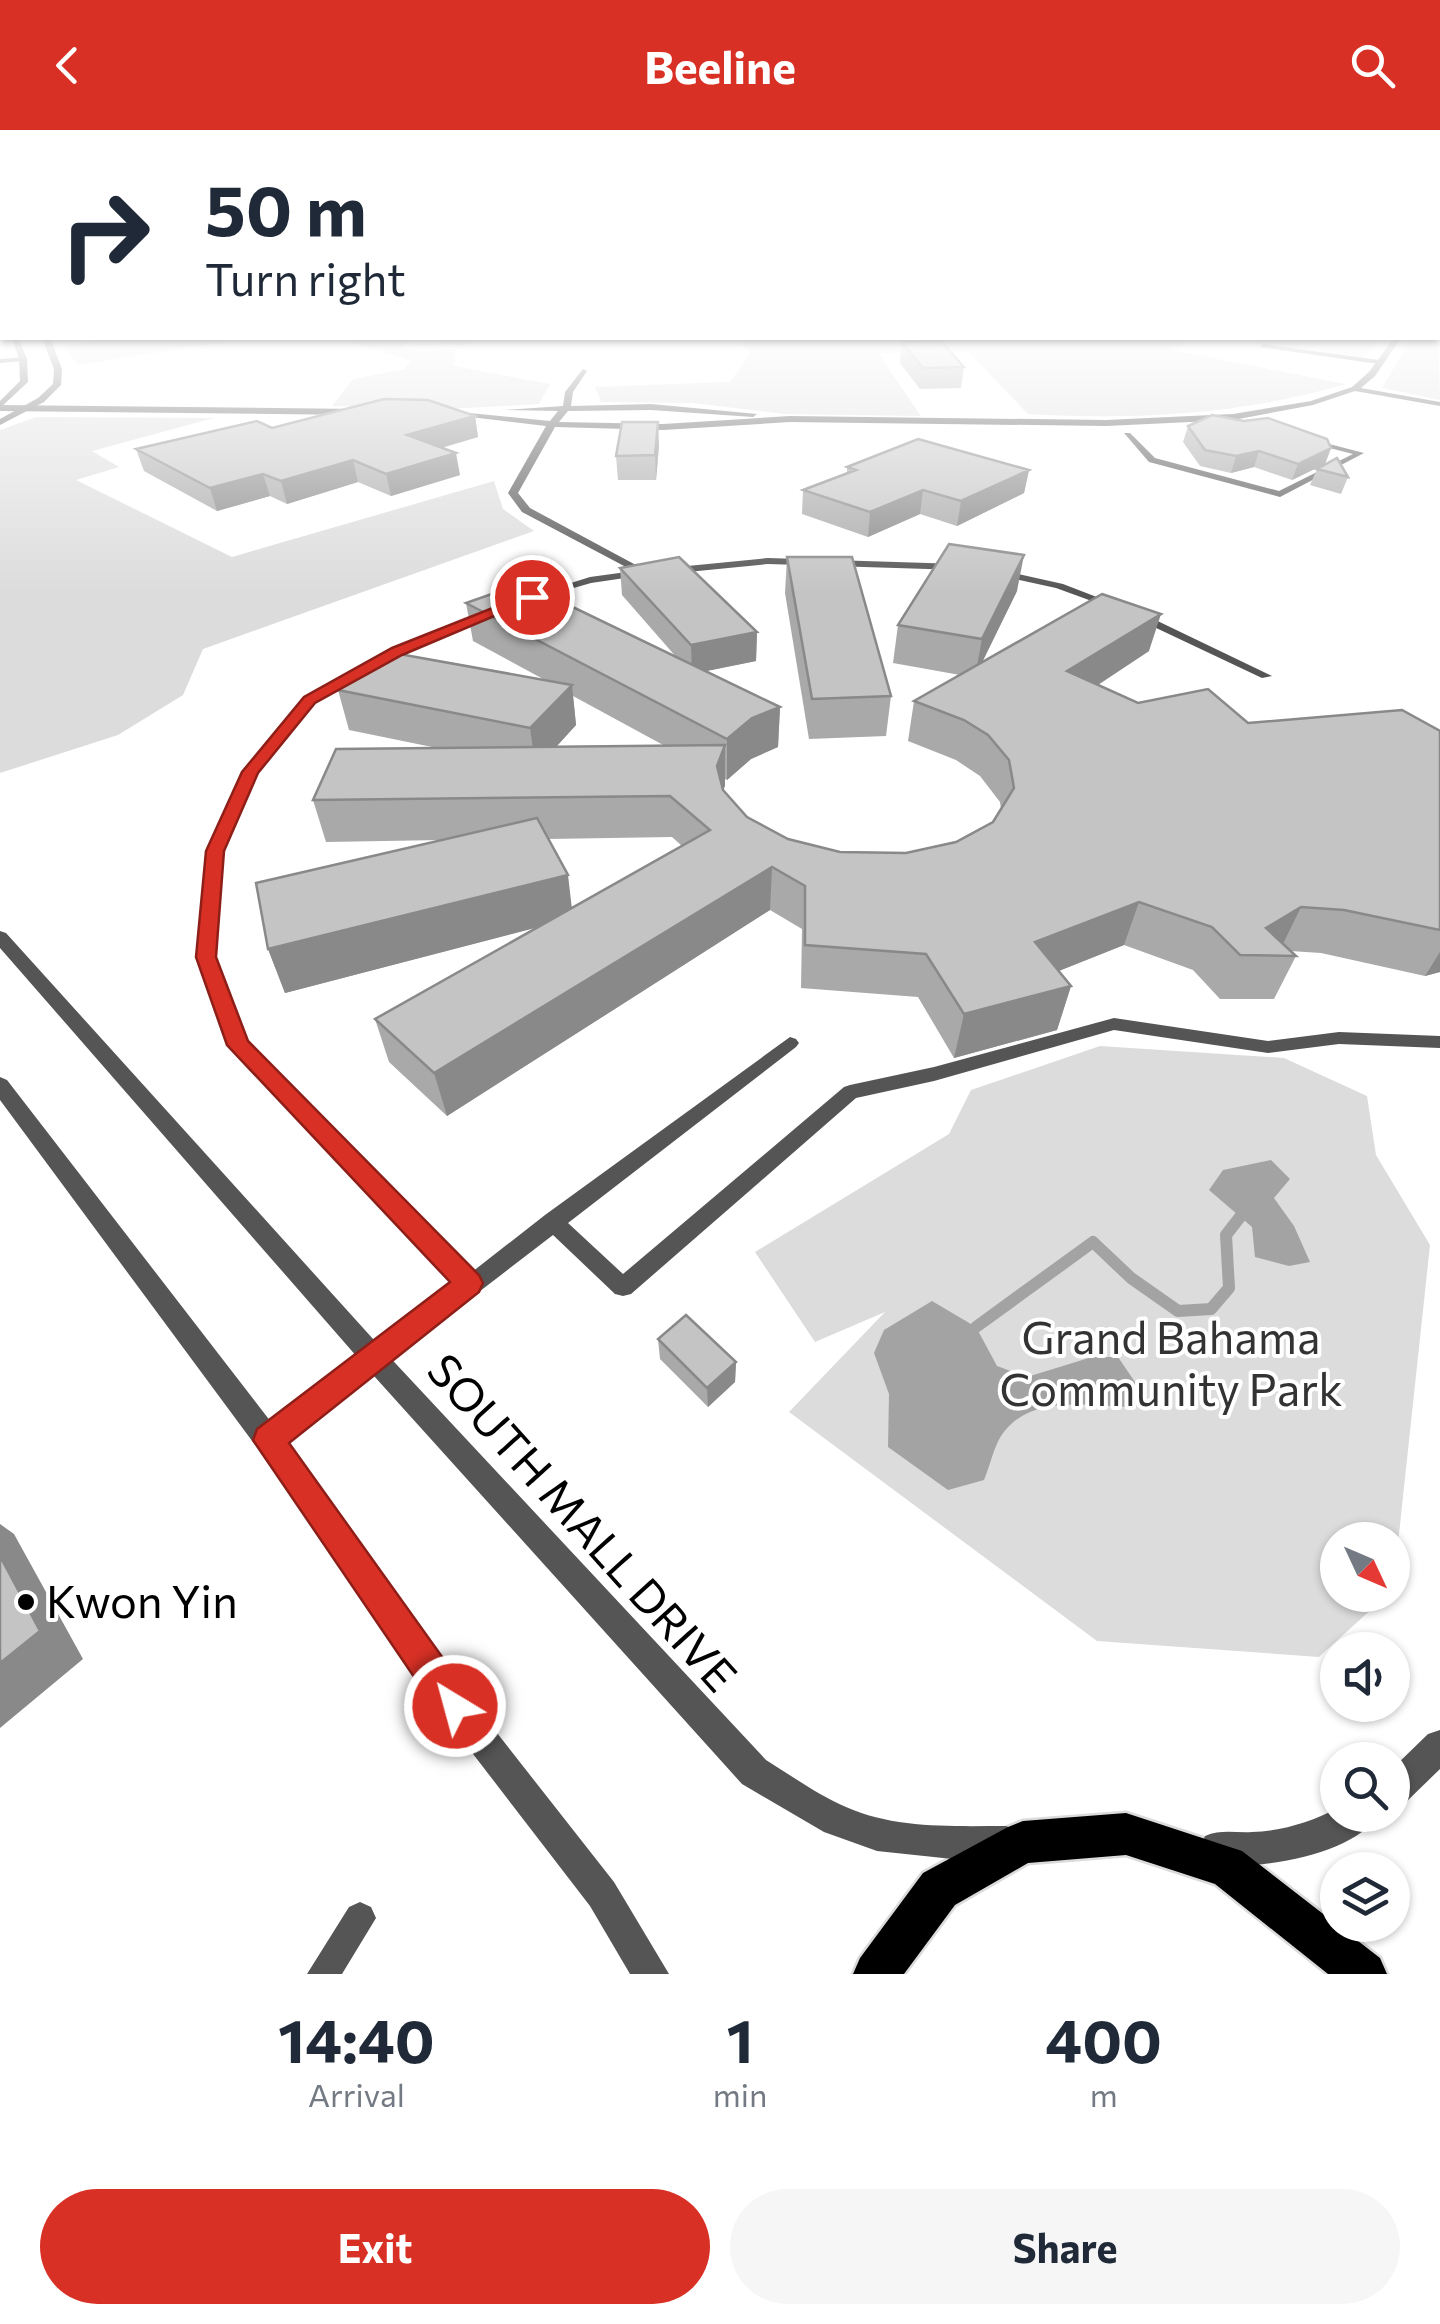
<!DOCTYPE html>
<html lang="en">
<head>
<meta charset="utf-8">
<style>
  body { margin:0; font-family:Commissioner,sans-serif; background:#f6f6f7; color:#1f2937; height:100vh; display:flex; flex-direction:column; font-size:38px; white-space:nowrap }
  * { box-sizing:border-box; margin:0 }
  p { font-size:32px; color:#747a83 }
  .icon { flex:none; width:55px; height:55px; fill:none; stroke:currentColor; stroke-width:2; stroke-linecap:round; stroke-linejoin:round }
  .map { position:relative; height:1844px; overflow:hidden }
  .sheet { display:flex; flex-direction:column; background:#fff; flex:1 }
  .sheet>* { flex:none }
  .guide { position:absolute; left:0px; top:0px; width:1440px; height:210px; box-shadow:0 2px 8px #0004; background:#fff; color:#1f2937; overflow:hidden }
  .needle { width:65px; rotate:134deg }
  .tools { position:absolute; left:1320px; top:1392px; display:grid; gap:20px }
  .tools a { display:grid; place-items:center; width:90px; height:90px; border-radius:50%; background:#fff; box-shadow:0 2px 8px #0004; font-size:50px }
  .pin { position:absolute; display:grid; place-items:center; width:85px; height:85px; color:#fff; margin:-42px; border:5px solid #fff; border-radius:50%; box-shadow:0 2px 10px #0007 }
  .me { position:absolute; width:110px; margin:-55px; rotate:323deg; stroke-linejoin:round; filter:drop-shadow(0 0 8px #0008) }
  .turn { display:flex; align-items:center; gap:35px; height:210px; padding:0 40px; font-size:45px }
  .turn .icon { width:130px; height:130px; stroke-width:2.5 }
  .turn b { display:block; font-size:70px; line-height:85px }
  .eta { display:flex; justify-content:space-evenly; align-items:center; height:170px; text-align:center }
  .eta b { font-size:60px; font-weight:700; line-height:70px }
  .primary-button { display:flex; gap:20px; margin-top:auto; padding:20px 40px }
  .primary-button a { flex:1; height:115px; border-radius:60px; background:#d93025; color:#fff; font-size:40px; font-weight:700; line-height:115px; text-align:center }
  .primary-button a+a { background:#f6f6f7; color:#1f2937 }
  header { display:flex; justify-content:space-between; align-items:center; height:130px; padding:0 40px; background:#d93025; color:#fff; font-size:45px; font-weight:700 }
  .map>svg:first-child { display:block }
</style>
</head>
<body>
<header><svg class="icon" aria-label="back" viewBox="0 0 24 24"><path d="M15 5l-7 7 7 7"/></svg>Beeline<svg class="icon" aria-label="search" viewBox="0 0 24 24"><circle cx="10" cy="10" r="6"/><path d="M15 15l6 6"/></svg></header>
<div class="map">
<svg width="1440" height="1844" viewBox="0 0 1440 1844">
  <rect width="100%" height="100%" fill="#fff"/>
  <path fill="#dcdcdc" d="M1438,205L1440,270L1382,258L1411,208Z
    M115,208H248L78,235L63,216Z
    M340,208H489L462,215L419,210L404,212L403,217L414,221L456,220L454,236L550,254L539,274L448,279L332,276L353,249L404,239L411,231Z
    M738,208H1192L1171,220L1346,254C1241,285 1137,290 1028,284L969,222L878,223L921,286L784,284L693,273L601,272L595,257L730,252L750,224Z
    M1221,208H1381L1364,227Z
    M36,287L214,288L92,321L119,337L76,350L232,427L494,351L503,379L534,401L203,519L183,565L118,605L0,643V300Z
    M1100,916L1284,928L1367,966L1376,1025L1430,1115L1393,1460L1392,1410H1338V1465H1387L1319,1527L1097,1511L789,1282L885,1182L815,1212L755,1122L949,1004L971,960Z"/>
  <path fill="#a3a3a3" d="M1271,1030L1290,1049L1274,1068L1294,1096L1310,1132L1289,1136L1255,1127L1252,1097L1209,1060L1223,1040Z
    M932,1171L976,1197L997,1236L1027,1247L1092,1227H1118L1137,1255L1133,1277C1089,1276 1029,1263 1001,1306C993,1319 990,1336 984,1350L948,1360L888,1317L889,1264L874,1223L884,1200Z"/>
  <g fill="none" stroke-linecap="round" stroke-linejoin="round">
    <path stroke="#a3a3a3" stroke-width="12" d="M976,1197L1093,1112L1131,1148L1178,1181L1211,1179L1229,1158L1226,1105L1240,1087"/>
    <defs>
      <path id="primary" d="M1126,1683L1242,1721L1380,1828L1387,1844H1328L1215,1754L1126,1725L1028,1733L955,1775L904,1844H853L860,1828L923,1743L1008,1697L1023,1691Z"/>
    </defs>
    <use href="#primary" stroke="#dbdbdb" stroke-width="5"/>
    <path fill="#555" fill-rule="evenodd" d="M1262,214L1379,230L1382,232L1379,234L1260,217Z
      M1124,303H1130L1155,328L1279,361L1353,324L1306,312V308L1364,323L1280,367L1149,332Z
      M768,428L960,434L965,437L960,440L768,434L667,444L662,441L667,438Z
      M996,439L1063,454L1120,476L1111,478L1056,458L992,444V440Z
      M641,440L646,443L645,445L591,453L525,472L520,469L590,447Z
      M491,478L496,481L495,483L401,524L314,573L256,643L222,721L214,827L246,912L472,1142L545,1085L790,907L796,909L799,913L796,917L568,1093L623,1144L844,957L850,955L934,937L1114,888L1268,911L1339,902L1440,906V918L1339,914L1268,923L1114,900L934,951L856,968L631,1164L623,1166L615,1164L553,1105L276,1318L268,1321L260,1318L256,1310L260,1302L456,1154L232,919L198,827L208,721L245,639L306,567L393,520Z
      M1135,484H1143L1272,546L1262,548L1135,488Z
      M360,1772L371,1777L376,1788L342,1844H307L349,1777Z"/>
    <path fill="#555" fill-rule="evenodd" d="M1394,208H1401L1375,246L1361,258L1440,272V276L1355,261L1313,275L1233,290L1106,296L790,292L663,300L555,297L518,363L530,378L647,441L649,443L643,446L522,382L508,363L546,296L445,284L449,281L550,291L558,281L504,280L563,276L565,262L583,239L587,241L573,262L571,276L651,274L757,284L753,287L651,280L568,281L559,292L663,294L790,286L1106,290L1233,284L1311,271L1352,257L1369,242Z
      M26,227L23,231L0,233V229Z
      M0,275L359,279L363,282L359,285L0,281Z
      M1440,1600V1639L1404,1674L1392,1678V1639L1428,1604Z
      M1338,1678V1685H1376C1360,1724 1243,1746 1205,1730L1200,1718L1205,1706C1221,1699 1235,1703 1252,1702C1282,1701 1311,1692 1338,1678Z"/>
    <path fill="#555" fill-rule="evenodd" d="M12,208H18L27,229L28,252L0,278V271L20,251L19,229Z
      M42,208H50L62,239L61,255L44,272L0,295V289L38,268L53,254L54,239Z
      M0,801L6,803L383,1220L766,1630C792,1646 818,1665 846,1677C895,1699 953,1696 1006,1696L1018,1701L1023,1713L1018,1725L1006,1730H962L877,1721L824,1702L742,1654L365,1236L0,818Z
      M0,947L7,950L278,1301L442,1533L614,1752L669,1844H630L590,1776L420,1555L258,1319L0,970Z"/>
    <use href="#primary" fill="#000" fill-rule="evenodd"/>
  </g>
  <path fill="#a9a9a9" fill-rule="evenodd" d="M902,212L964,237L961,258L920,259L900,233Z
    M475,286L478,307L442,318L460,345L391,366L358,352L287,374L270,366L217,381L144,341L136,319L272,298Z
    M1188,296L1331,318L1325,334L1292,350L1254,337L1231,343L1200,336L1183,312Z
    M659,315L656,350H618L616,326Z
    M847,337L1029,340L1024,363L957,396L920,384L868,407L802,384L803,360L847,343Z
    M1317,339L1348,347L1341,364L1310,355Z
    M787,427L891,566L886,606L809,609L785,463Z
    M620,438L757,502L756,531L706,541L780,577L778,617L751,629L727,650L725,649L723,661L747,687L788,709L840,722L906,723L956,712L993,692L1001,679L1000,672L980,646L956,630L908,611L914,571L960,545L893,533L898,495L1017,461L982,532L1149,521L1098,555L1138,573L1248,593L1440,601V842L1425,846L1321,823L1290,821L1296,826L1274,869H1220L1193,840L1124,815L1059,841L1071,856L1057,900L954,928L918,867L801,858L802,799L770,780L447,986L389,932L375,889L538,797L285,863L268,819L442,710L326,712L313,670L437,618L349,600L338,560L545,550L473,511L466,473L677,528L622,465ZM573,566L665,616L556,617L576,595ZM672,707L682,716L572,778L548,709Z
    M658,1209L736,1232L735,1252L708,1277L660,1229Z"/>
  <path fill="#898989" d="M475,286L478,307L411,326L407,305Z
    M658,292L659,315L656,350L655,325Z
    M1331,318L1325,334L1292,350L1298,334Z
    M1259,321L1254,337L1231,343L1236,326Z
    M456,323L460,345L391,366L386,344Z
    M353,330L358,352L287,374L281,351Z
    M1029,340L1024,363L957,396L961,371Z
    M263,344L270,366L217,381L210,358Z
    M923,360L920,384L868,407L870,382Z
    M1024,425L1017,461L975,547L982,509Z
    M1161,484L1149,521L1058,581L1067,541Z
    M757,502L756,531L692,544L691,515Z
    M572,555L576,595L536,639L530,598Z
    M780,577L778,617L751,629L727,650V609L752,588Z
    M725,615V656L717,677V636Z
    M772,737L770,780L447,986L434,943Z
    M568,745L573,788L285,863L268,819Z
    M1139,772L1124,815L1023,855L1035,812Z
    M1301,777L1280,820L1266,798Z
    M1440,822V842L1425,846Z
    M1071,856L1057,900L954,928L964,884Z
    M736,1232L735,1252L708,1277L707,1258Z
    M0,1394L14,1404L83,1529L0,1598Z"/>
  <path fill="#c4c4c4" stroke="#898989" stroke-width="2.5" d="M941,211L964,237L923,238L902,212Z
    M384,269L428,270L475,286L407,305L456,323L386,344L353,330L281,351L263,344L210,358L136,319L257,291L272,298Z
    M1212,285L1244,291L1268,288L1327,309L1331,318L1298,334L1259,321L1236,326L1205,320L1188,296Z
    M622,292H658L655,325L616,326Z
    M918,309L1029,340L961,371L923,360L870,382L803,360L856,340L847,337Z
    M1337,328L1348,347L1317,339Z
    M949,414L1024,425L982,509L898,495Z
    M679,427L757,502L691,515L620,438Z
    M787,427H852L891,566L812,569Z
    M523,453L780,577L752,588L727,609L466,473Z
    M1102,464L1161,484L1067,541L1138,573L1208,559L1248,593L1402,580L1440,601V800L1344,780L1301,777L1266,798L1296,826L1240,825L1212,797L1139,772L1035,812L1071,856L964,884L926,824L805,815V756L772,737L434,943L375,889L710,700L670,666L313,670L336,619L725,615L717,636L723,660L747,687L788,709L840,722L906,723L956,712L993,692L1014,658L1009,630L988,605L964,590L914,571Z
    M388,522L572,555L530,598L338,560Z
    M537,688L568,745L268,819L256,753Z
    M686,1185L736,1232L707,1258L658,1209Z
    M0,1426L40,1501L0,1533Z"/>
  <linearGradient id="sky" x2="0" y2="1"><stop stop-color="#8cadcc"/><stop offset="0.44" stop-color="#fff"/><stop offset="1" stop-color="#fff" stop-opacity="0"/></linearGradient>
  <rect width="1440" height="463" fill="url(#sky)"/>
  <path fill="#d93025" stroke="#8d1f18" stroke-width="2.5" d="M528,464L539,467L402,525L315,573L258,643L224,721L216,827L248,911L479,1145L483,1153L479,1162L289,1313L468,1563L473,1576L468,1588L455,1594L442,1588L253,1310L257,1299L450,1152L227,915L196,827L206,721L242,642L304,567L392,518Z"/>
  <circle fill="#000" stroke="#fff" stroke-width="4" cx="26" cy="1472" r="10"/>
  <g text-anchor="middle" stroke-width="8" stroke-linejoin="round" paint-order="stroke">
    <g font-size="45" fill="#333" stroke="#fff">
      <text x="1171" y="1224">Grand Bahama<tspan x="1171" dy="52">Community Park</tspan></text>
    </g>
    <g font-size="45" fill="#000" stroke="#fff">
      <text transform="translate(582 1393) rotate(48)" y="16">SOUTH MALL DRIVE</text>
    </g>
    <g font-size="45" fill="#000" stroke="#fff" text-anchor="start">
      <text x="46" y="1488">Kwon Yin</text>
    </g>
  </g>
</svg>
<div class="tools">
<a><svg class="needle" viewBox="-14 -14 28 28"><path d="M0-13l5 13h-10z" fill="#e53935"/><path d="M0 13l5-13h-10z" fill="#747a83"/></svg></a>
<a><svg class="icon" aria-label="sound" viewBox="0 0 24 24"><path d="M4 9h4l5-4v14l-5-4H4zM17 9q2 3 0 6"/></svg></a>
<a><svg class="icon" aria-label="search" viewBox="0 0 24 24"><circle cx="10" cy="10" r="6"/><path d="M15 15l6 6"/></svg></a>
<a><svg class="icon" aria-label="layers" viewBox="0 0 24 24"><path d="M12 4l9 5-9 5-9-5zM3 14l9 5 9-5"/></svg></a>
</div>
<div class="pin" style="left:532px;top:467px;background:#d93025"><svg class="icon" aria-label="arrive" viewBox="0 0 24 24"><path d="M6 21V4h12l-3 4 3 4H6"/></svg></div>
<svg class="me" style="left:455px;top:1576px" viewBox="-20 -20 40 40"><circle r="17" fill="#d93025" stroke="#fff" stroke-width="3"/><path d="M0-11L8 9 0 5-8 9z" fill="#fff"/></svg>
<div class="guide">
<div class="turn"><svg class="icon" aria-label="right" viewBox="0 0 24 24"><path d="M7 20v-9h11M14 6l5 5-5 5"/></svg><div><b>50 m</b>Turn right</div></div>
</div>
</div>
<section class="sheet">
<div class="eta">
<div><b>14:40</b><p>Arrival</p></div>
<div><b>1</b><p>min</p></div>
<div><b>400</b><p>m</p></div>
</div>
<div class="primary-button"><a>Exit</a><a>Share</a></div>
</section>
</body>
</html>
